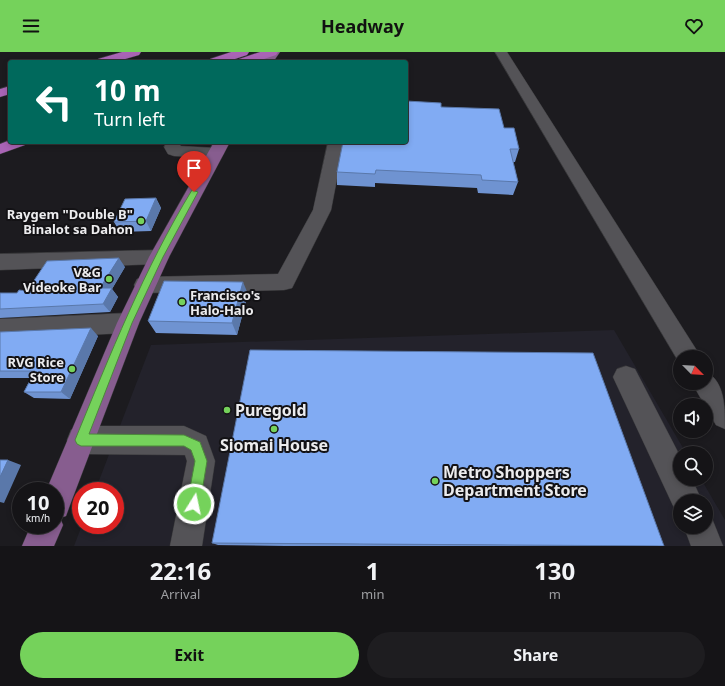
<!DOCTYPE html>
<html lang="en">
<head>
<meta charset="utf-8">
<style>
  body { margin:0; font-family:"Noto Sans",sans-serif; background:#1e1d20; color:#f1f3f6; height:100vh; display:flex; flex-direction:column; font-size:15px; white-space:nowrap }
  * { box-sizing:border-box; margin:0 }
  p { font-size:13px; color:#9d9ea1 }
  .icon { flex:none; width:22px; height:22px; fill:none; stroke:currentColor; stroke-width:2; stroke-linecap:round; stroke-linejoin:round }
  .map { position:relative; height:494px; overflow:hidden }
  .sheet { display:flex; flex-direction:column; background:#151417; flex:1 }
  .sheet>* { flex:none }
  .hud { position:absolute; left:8px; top:8px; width:400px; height:84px; border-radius:4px; box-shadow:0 2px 6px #0003,0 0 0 1px #343336; background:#00695c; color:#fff; overflow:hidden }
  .needle { width:26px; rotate:114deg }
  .fabs { position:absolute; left:673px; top:298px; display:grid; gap:8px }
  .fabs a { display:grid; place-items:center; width:40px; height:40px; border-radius:50%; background:#151417; box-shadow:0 2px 6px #0003,0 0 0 1px #343336; font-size:20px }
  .speed { position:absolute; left:12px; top:430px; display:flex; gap:8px; font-size:20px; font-weight:700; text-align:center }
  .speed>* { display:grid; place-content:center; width:52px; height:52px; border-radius:50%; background:#151417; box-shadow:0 2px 6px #0003,0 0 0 1px #343336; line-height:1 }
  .speed small { font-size:10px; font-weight:400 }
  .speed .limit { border:6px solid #d22; background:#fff; color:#111 }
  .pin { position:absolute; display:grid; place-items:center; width:34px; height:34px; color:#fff; margin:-41px -17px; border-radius:50% 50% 50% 0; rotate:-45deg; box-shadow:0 0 4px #0007 }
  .pin .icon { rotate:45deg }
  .me { position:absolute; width:44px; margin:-22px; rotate:10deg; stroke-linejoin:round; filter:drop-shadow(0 0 3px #0008) }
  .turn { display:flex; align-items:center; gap:14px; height:84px; padding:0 20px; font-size:18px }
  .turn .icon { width:52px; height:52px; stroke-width:2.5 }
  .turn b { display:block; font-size:28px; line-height:34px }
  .eta { display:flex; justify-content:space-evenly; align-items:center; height:68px; text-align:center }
  .eta b { font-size:24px; font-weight:700; line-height:28px }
  .cta { display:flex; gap:8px; margin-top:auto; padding:8px 20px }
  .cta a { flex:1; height:46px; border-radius:24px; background:#75d25b; color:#111; font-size:16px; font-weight:700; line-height:46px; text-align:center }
  .cta a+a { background:#1e1d20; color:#f1f3f6 }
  header { display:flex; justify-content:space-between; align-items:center; height:52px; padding:0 20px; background:#75d25b; color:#111; font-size:18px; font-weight:700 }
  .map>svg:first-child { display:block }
</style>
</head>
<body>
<header><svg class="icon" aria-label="menu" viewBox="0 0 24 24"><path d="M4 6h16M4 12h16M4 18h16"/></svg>Headway<svg class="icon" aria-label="heart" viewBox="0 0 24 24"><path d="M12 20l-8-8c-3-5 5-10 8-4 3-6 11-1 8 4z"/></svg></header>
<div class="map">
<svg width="725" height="494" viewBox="0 0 725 494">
  <rect width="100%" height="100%" fill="#1c1b1f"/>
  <path fill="#23222b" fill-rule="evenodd" d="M614,278L686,401H680V427H701L725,468V494H74L82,473H115V439H95L151,293ZM680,449H706V475H680Z"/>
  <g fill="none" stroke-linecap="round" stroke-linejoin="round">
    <defs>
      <path id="minor" d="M495,0H507L701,305H680V312Z
        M167,90H183L180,94L216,96L222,98L224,101L222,104L216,106L174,104L168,102L164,95Z
        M328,90H344L331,158L292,236L284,238L145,241L137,239L134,233L137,227L145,225L278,222L313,158Z
        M159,198L166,200L169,205L166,210L159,212L0,218V202Z
        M128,261L136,264L139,271L136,278L128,281L0,287V267Z
        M626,314L635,317L680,404V427H692L702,449H680V461L676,460L613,325L617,317Z
        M706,320C725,329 725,356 725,377L716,373L692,331H706Z
        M81,374H184L206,384L215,409L202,494H170L187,409L185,403L81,402L71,398L67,388L71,378Z
        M706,462L711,464L723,494H691L684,475H706Z"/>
      <path id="major" d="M268,0H280L273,10H261Z
        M214,90H230L169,205L139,271L70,453L66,464L60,466L63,473L54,494H22L31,473H55V439H46L117,271L149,205Z"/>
      <path id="highway" d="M122,0H141L139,3L115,10H96L98,7Z
        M231,0H249L247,3L226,10H208L210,7Z
        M260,0H278L276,3L255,10H237L239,7Z
        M10,34V42L0,45V37Z
        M10,88V90H27L25,93L0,102V92Z"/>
    </defs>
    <use href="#minor" stroke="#39393b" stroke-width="1"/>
    <use href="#major" stroke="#39393b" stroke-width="1"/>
    <use href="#highway" stroke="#39393b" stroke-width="1"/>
    <use href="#minor" fill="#545357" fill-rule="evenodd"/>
    <use href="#major" fill="#875d8f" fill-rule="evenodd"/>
    <use href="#highway" fill="#a964b5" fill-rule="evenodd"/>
  </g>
  <path fill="#6f93d1" d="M441,55L504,76L519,97L515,110H513L518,130L513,143L478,141L477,136L375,131V135L337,133V120Z
    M156,146L161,156L151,179L120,180L114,170Z
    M125,215L112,237L118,245L110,260L0,266V241H17Z
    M248,242L237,283L156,281L148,269Z
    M0,280L98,284L70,347L34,346L24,340L31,326H0Z
    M212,491L664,494H285L218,493Z"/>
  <path fill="#5a78aa" d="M156,146L161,156L151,179L146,169Z
    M119,206L125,215L112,237L118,245L110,260L103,252L100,236Z
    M243,230L248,242L237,283L232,271Z
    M91,276L98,284L70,347L61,340Z
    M8,408L21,413L4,451L0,450V425Z"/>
  <path fill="#81abf3" stroke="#5a78aa" d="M406,49L441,51V55L499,57L504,76H514L519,97H510L518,130L482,128L481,123L376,118L375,122L337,120L343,90H406Z
    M156,146L146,169L114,170L125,147Z
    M119,206L100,236H112L103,252L0,257V241H17L19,238L27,239L47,209Z
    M164,229L243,230L232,271L148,269Z
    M91,276L61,340H24L35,319H0V280Z
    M250,298L593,301L664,494L212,491Z
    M0,408H8L0,425Z"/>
  <path fill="#75d25b" stroke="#4c883b" d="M192,138L198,140L163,205L132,271L89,382L184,383L200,390L207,409L200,452L198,456L194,458L189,456L187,452L195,409L191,398L184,394H81L77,392L75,388C110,303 144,217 192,138Z"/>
  <g fill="#75d25b" stroke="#131215" stroke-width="1.5">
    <circle cx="141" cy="169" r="4"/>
    <circle cx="109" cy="227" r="4"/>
    <circle cx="182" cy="250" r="4"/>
    <circle cx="72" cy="317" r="4"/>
    <circle cx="227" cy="358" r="4"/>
    <circle cx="274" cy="377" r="4"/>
    <circle cx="435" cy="429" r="4"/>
  </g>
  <g text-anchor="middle" stroke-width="4" stroke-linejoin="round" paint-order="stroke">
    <g font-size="13" font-weight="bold" fill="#ececee" stroke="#131215" text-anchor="end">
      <text x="133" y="167">Raygem "Double B"<tspan x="133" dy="15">Binalot sa Dahon</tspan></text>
      <text x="101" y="225">V&amp;G<tspan x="101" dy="15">Videoke Bar</tspan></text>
      <text x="190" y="248" text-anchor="start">Francisco's<tspan x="190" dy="15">Halo-Halo</tspan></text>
      <text x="64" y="315">RVG Rice<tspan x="64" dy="15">Store</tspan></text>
    </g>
    <g font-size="16" font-weight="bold" fill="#ececee" stroke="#131215" text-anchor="start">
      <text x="235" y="364">Puregold</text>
      <text x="274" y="399" text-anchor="middle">Siomai House</text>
      <text x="443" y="426">Metro Shoppers<tspan x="443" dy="18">Department Store</tspan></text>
    </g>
  </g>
</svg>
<div class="fabs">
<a><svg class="needle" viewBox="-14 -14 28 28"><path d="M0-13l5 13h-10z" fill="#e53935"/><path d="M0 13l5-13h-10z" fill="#9d9ea1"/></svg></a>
<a><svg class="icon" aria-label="sound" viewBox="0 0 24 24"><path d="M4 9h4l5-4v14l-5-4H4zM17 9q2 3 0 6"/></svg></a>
<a><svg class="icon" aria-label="search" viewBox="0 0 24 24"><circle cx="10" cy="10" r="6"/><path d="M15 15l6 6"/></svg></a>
<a><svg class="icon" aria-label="layers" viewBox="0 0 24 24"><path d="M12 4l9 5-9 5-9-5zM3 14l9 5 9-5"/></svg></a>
</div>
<div class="speed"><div>10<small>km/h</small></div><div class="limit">20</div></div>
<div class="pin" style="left:194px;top:140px;background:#d93025"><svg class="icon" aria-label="arrive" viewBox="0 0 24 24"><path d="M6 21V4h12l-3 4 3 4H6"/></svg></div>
<svg class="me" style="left:194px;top:452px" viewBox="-20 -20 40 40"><circle r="17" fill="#75d25b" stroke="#fff" stroke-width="3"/><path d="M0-11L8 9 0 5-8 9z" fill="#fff"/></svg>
<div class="hud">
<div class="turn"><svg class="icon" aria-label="left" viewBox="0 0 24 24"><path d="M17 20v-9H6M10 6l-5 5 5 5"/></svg><div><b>10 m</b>Turn left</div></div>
</div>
</div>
<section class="sheet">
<div class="eta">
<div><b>22:16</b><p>Arrival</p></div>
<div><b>1</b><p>min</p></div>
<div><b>130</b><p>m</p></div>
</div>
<div class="cta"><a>Exit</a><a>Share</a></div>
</section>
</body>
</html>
